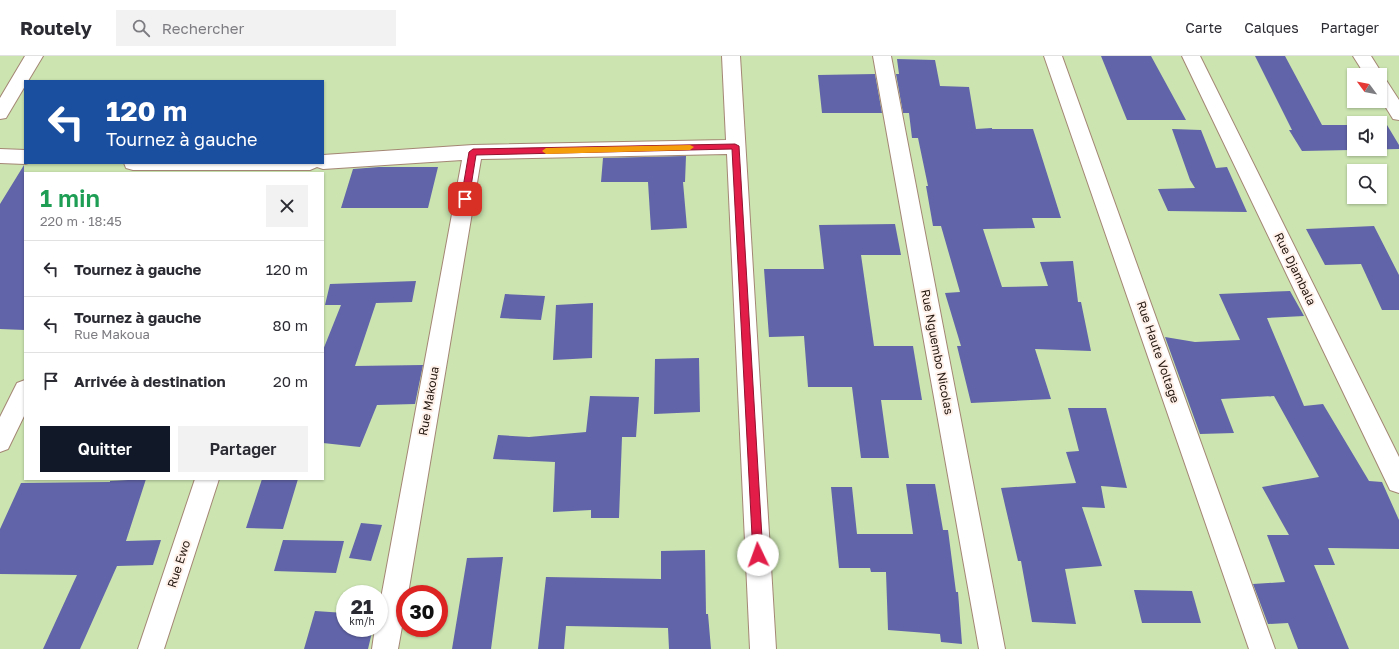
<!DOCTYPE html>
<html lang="fr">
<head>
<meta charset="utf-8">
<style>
  body { margin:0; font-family:"Golos Text",sans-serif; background:#f2f2f3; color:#2b2b33; height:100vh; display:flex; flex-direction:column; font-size:15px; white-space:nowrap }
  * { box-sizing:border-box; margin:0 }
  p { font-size:13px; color:#7c7c81 }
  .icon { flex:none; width:22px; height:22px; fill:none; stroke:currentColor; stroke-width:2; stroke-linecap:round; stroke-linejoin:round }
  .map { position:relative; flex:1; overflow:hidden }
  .sheet { position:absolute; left:24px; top:116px; width:300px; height:308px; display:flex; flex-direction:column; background:#fff; border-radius:0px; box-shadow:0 1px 3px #0004 }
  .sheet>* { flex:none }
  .guide { position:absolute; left:24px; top:24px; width:300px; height:84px; border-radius:0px; box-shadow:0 1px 3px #0004; background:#1a4fa0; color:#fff; overflow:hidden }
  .needle { width:26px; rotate:302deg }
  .controls { position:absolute; left:1347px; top:12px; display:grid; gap:8px }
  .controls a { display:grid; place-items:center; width:40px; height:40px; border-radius:0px; background:#fff; box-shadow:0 1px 3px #0004; font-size:20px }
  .speed { position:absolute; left:336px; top:529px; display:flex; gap:8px; font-size:20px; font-weight:700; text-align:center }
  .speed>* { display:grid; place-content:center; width:52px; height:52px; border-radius:50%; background:#fff; box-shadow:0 1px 3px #0004; line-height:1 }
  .speed small { font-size:10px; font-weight:400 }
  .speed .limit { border:6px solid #d22; background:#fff; color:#111 }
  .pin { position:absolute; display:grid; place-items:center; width:34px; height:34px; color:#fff; margin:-17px; border-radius:8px; box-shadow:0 2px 6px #0006 }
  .me { position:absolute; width:44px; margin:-22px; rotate:357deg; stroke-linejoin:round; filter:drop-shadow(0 0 3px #0008) }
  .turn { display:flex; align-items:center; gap:14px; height:84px; padding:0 16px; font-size:18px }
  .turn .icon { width:52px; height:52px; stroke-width:2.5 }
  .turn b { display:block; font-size:28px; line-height:34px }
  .round { display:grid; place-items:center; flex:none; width:42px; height:42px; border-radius:0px; background:#f2f2f3 }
  .headline { display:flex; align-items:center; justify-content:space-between; height:68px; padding:0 16px }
  h1 { font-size:24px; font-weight:600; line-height:30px; color:#1e9e55 }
  .action { display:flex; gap:8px; margin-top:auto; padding:8px 16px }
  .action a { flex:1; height:46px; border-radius:0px; background:#111827; color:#fff; font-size:16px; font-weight:600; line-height:46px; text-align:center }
  .action a+a { background:#f2f2f3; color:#2b2b33 }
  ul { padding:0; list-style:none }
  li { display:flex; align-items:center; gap:12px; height:56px; padding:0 16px; border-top:1px solid #e1e1e2 }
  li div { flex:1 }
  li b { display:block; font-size:15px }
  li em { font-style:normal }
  header { display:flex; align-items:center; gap:24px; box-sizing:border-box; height:56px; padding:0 20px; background:#fff; border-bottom:1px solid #e1e1e2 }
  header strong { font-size:19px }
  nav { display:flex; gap:22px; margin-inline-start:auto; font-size:14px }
  .search { width:280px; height:36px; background:#f2f2f3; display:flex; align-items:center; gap:10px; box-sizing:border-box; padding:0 14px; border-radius:0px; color:#7c7c81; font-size:15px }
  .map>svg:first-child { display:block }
</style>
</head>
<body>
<header>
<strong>Routely</strong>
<div class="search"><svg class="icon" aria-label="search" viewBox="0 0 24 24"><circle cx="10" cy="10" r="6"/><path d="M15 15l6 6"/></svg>Rechercher</div>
<nav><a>Carte</a><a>Calques</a><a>Partager</a></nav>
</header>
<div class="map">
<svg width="1399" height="593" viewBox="0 0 1399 593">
  <rect width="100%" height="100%" fill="#fff1e9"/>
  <path fill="#cbe4b0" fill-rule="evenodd" d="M0,0H1399V593H0ZM1354,19H1380V45H1354ZM25,25H323V107H25ZM1354,67H1380V93H1354ZM1354,115H1380V141H1354ZM25,117H323V423H25ZM345,538H379V572H345ZM405,538H439V572H405Z"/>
  <path fill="#6164a8" d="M1101,0H1151L1186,64H1127Z
    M1255,0H1285L1322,69H1354V93H1380V69H1387L1399,89V93L1302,95L1289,74H1292Z
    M897,3L935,4L940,30L969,31L976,73L992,72V73H1033L1061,162H1032L1035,172L983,173L1002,231L1048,230L1040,206L1073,205L1078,246H1081L1091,295L1035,293L1051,343L971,347L957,290H961L945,237L960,236L941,170H933L926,130H928L918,82H912L909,57H903L896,18H899Z
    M875,18L882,57H822L818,19Z
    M1172,73L1201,74L1216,112L1227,111L1247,156L1168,155L1158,133L1195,132L1190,124Z
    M686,100L685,126H683L687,172L651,174L648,126H601L603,102Z
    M24,109L25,274L0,273V148Z
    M379,111H438L428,152H341L353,113Z
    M895,168L901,199H861L874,290H913L922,344H881L889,402H861L852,331H808L804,280L769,281L764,213H824L819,169Z
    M1374,170L1399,219V254H1382L1361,208L1325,209L1306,173Z
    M416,225L412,246L376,247L355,310L423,309L415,348L377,349L360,391L323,387V294L341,249H325L330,228Z
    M1290,235L1304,260L1267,262L1304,350L1323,348L1369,425L1382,426L1399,464V493L1328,492L1335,509H1314L1349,593H1298L1288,567L1268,568L1253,528L1285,526L1267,479H1289L1262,431L1319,421L1274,340L1221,343L1234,377L1200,378L1165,281L1195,286L1240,284L1219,238Z
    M505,238L545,240L541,264L500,262Z
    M593,247L592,302L553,304L556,249Z
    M699,302L700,356L654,358L655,303Z
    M590,340L639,341L636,381H622L619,462H591V454L553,456L555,406L493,403L498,379L529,381L586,376Z
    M1068,352H1106L1127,432L1101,430L1105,452L1082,451L1102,510L1065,513L1076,568L1032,566L1021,505H1018L1001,432L1076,427L1066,396L1079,395Z
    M146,423L126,485L161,484L153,509L117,510L80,593H43L77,519L0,518V473L21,427L110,426V425Z
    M262,423H298L283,473L246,472Z
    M906,428H935L943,474H948L956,536H958L962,588L941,586L940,578L888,574L886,516H871L870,512H839L831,431H852L857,478H913Z
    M361,467L382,469L371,505L349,502Z
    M283,484L344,485L336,517L274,515Z
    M705,494L706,558H708L711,593H669L668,572L566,570L564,593H538L546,521L661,523V495Z
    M503,501L491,593H452L467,502Z
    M1134,534L1192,535L1201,567H1142Z
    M315,555L345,557V572H373L368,593H304Z"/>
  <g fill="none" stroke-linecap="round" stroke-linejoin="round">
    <defs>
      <path id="minor" d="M25,0H43L28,25H25V30L6,62L0,63V42Z
        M722,0H740L776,593H750L727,98L481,103L408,538H405V554L398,593H372L375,572H379V553L462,104L323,113L317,111L310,114H133L126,112L124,107H323V99L473,89L726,84Z
        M873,0H891L1005,593H979Z
        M1044,0H1062L1275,593H1249Z
        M1182,0H1200L1399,401V437L1390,434Z
        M1353,0H1371L1383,19L1381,22L1386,24L1399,44V64L1393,63L1380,42V19H1365Z
        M0,93L25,94V107H28L25,108L0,107Z
        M25,324V358L8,393L0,396V361L17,327Z
        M195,423H219L164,593H138Z"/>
    </defs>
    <use href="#minor" stroke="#a48674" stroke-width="2"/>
    <use href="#minor" fill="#fff" fill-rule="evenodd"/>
  </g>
  <path fill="#e11d48" stroke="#92132f" d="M735,88L739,90L763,499L762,503L758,504L754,503L753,499L732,93L476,99L469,143L465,146L461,143L469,96L473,93Z"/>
  <path fill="#f59e0b" d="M690,89L694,91L690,94L546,98L542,95L546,92Z"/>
  <g text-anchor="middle" stroke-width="4" stroke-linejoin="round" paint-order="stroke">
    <g font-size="12" fill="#241811" stroke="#fff1e9">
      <text transform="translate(1295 213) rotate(64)" y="4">Rue Djambala</text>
      <text transform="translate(937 296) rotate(79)" y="4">Rue Nguembo Nicolas</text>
      <text transform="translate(1158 296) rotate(71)" y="4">Rue Haute Voltage</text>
      <text transform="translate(429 345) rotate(-80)" y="4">Rue Makoua</text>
      <text transform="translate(179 508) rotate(-72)" y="4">Rue Ewo</text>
    </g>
  </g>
</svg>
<div class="controls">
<a><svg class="needle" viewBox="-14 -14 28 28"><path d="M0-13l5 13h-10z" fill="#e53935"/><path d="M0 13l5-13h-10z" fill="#7c7c81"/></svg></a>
<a><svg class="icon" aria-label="sound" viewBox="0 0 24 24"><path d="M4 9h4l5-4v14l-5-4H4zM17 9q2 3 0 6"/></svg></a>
<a><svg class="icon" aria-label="search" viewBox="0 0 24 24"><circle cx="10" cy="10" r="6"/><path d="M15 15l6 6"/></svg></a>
</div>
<div class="speed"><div>21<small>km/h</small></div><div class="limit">30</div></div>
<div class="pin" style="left:465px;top:143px;background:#d93025"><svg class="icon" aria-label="arrive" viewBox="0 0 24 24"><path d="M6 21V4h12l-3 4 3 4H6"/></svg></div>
<svg class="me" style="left:758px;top:499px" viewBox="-20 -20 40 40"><circle r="19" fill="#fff"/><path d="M0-13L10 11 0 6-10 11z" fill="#e11d48"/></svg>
<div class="guide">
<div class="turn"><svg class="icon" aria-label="left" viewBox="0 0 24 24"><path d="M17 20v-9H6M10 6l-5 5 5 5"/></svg><div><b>120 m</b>Tournez à gauche</div></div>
</div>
<section class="sheet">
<div class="headline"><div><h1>1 min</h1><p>220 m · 18:45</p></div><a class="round"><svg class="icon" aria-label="close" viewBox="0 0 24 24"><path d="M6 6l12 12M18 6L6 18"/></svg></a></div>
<ul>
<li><svg class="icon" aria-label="left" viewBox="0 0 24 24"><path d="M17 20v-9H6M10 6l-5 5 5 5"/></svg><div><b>Tournez à gauche</b></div><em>120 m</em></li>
<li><svg class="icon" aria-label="left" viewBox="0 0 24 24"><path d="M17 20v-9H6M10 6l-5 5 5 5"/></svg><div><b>Tournez à gauche</b><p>Rue Makoua</p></div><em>80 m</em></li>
<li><svg class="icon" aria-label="arrive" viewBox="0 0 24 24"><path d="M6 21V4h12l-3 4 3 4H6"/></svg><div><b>Arrivée à destination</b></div><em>20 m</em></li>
</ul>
<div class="action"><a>Quitter</a><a>Partager</a></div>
</section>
</div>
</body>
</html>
